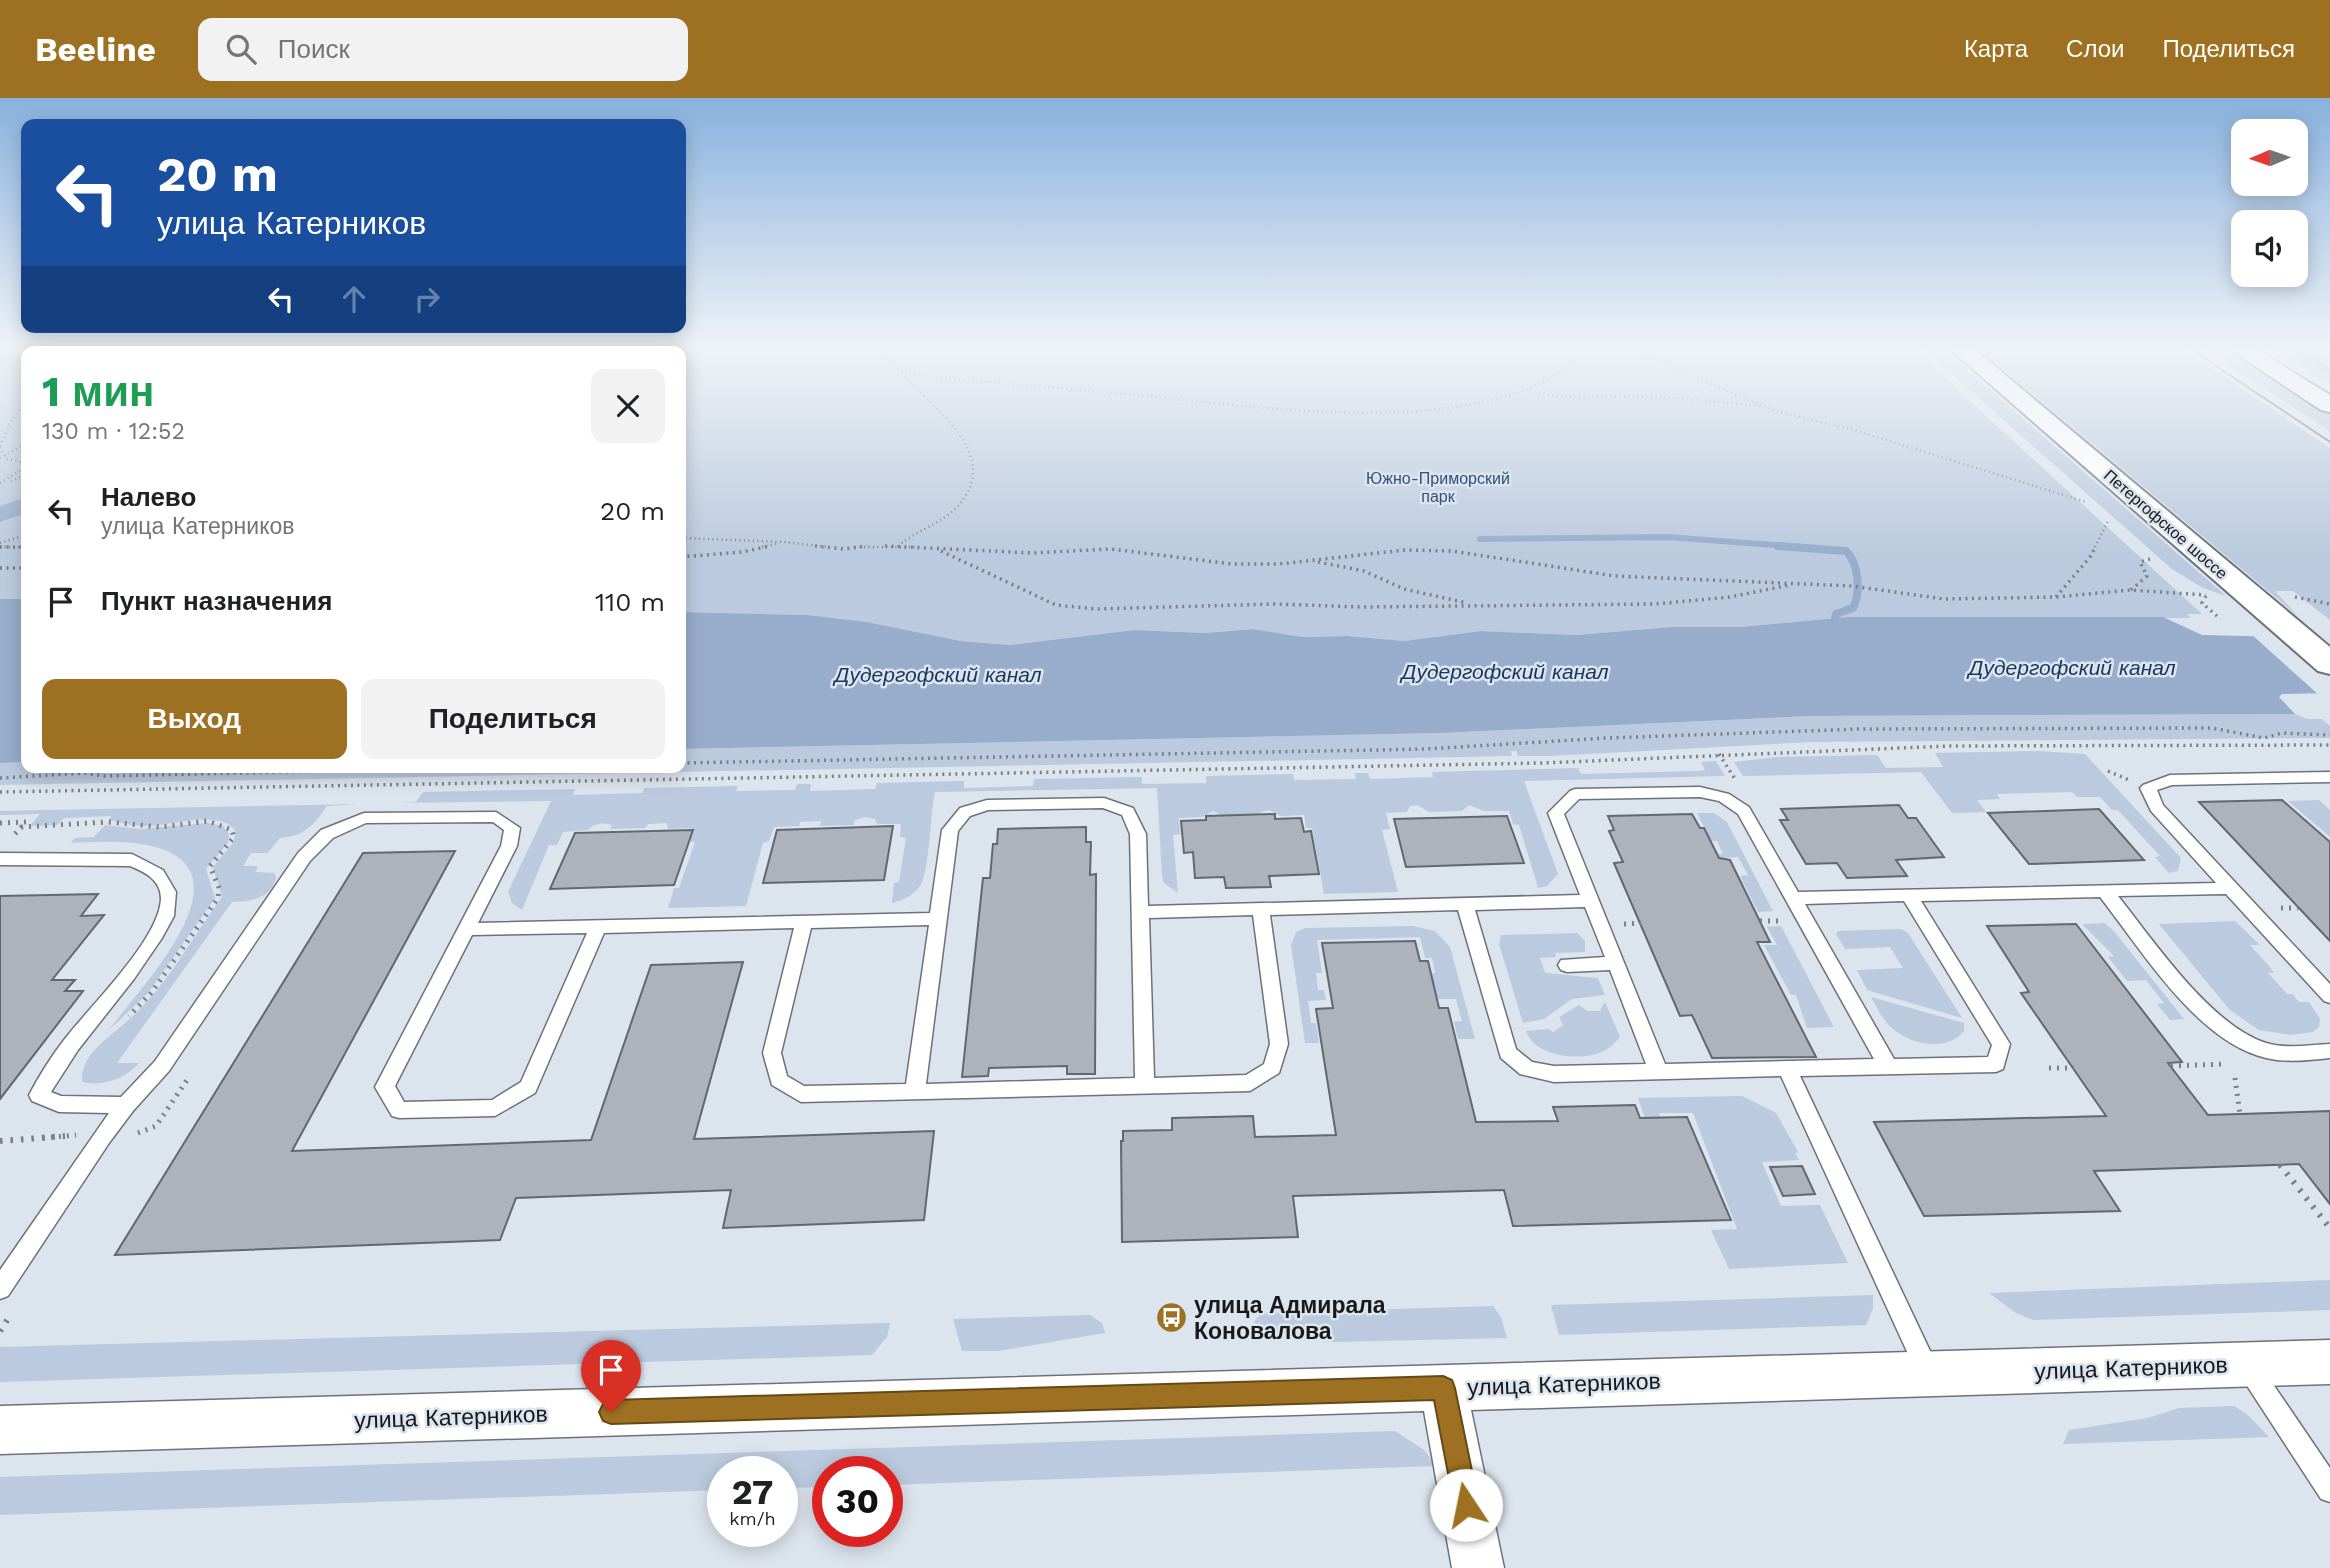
<!DOCTYPE html>
<html lang="ru">
<head>
<meta charset="utf-8">
<style>
  body { margin:0; font-family:"Work Sans",sans-serif; background:#f2f2f2; color:#202124; height:100vh; display:flex; flex-direction:column; font-size:26px; white-space:nowrap }
  * { box-sizing:border-box; margin:0 }
  p { font-size:23px; color:#757577 }
  .icon { flex:none; width:38px; height:38px; fill:none; stroke:currentColor; stroke-width:2; stroke-linecap:round; stroke-linejoin:round }
  .map { position:relative; flex:1; overflow:hidden }
  .side { position:absolute; left:21px; top:248px; width:665px; height:427px; display:flex; flex-direction:column; background:#fff; border-radius:14px; box-shadow:0 4px 18px #0003 }
  .side>* { flex:none }
  .guide { position:absolute; left:21px; top:21px; width:665px; height:214px; border-radius:14px; box-shadow:0 4px 18px #0003; background:#1a4fa0; color:#fff; overflow:hidden }
  .needle { width:46px; rotate:268deg }
  .fabs { position:absolute; left:2231px; top:21px; display:grid; gap:14px }
  .fabs a { display:grid; place-items:center; width:77px; height:77px; border-radius:14px; background:#fff; box-shadow:0 4px 18px #0003; font-size:35px }
  .speed { position:absolute; left:707px; top:1358px; display:flex; gap:14px; font-size:35px; font-weight:700; text-align:center }
  .speed>* { display:grid; place-content:center; width:91px; height:91px; border-radius:50%; background:#fff; box-shadow:0 4px 18px #0003; line-height:1 }
  .speed small { font-size:18px; font-weight:400 }
  .speed .limit { border:10px solid #d22; background:#fff; color:#111 }
  .pin { position:absolute; display:grid; place-items:center; width:60px; height:60px; color:#fff; margin:-72px -30px; border-radius:50% 50% 50% 0; rotate:-45deg; box-shadow:0 0 7px #0007 }
  .pin .icon { rotate:45deg }
  .me { position:absolute; width:77px; margin:-38px; rotate:349deg; stroke-linejoin:round; filter:drop-shadow(0 0 5px #0008) }
  .turn { display:flex; align-items:center; gap:24px; height:147px; padding:0 21px; font-size:32px }
  .turn .icon { width:91px; height:91px; stroke-width:2.5 }
  .turn b { display:block; font-size:49px; line-height:60px }
  .lanes { display:flex; align-items:center; height:66px; padding:0 21px; background:#0003; justify-content:center; gap:35px; direction:ltr }
  .lanes .off { opacity:.35 }
  .round { display:grid; place-items:center; flex:none; width:74px; height:74px; border-radius:14px; background:#f2f2f2 }
  .overview { display:flex; align-items:center; justify-content:space-between; height:119px; padding:0 21px }
  h1 { font-size:42px; font-weight:700; line-height:52px; color:#1e9e55 }
  .cta { display:flex; gap:14px; margin-top:auto; padding:14px 21px }
  .cta a { flex:1; height:80px; border-radius:14px; background:#9e7122; color:#fff; font-size:28px; font-weight:700; line-height:80px; text-align:center }
  .cta a+a { background:#f2f2f2; color:#202124 }
  ul { padding:0; list-style:none }
  li { display:flex; align-items:center; gap:21px; height:91px; padding:0 21px }
  li div { flex:1 }
  li b { display:block; font-size:26px }
  li em { font-style:normal }
  header { display:flex; align-items:center; gap:42px; box-sizing:border-box; height:98px; padding:0 35px; background:#9e7122; color:#fff }
  header strong { font-size:33px }
  nav { display:flex; gap:38px; margin-inline-start:auto; font-size:24px }
  .search { width:490px; height:63px; background:#f2f2f2; display:flex; align-items:center; gap:18px; box-sizing:border-box; padding:0 24px; border-radius:14px; color:#757577; font-size:26px }
  .map>svg:first-child { display:block }
</style>
</head>
<body>
<header>
<strong>Beeline</strong>
<div class="search"><svg class="icon" aria-label="search" viewBox="0 0 24 24"><circle cx="10" cy="10" r="6"/><path d="M15 15l6 6"/></svg>Поиск</div>
<nav><a>Карта</a><a>Слои</a><a>Поделиться</a></nav>
</header>
<div class="map">
<svg width="2330" height="1470" viewBox="0 0 2330 1470">
  <rect width="100%" height="100%" fill="#dce4ee"/>
  <path fill="#bbcade" d="M0,250H1912L2202,516H2188L2190,520L1848,519L1740,529H1671L1577,537L1481,533L1404,543L1348,538L1304,539L1253,531L1205,535L1134,532L1010,547L961,543L867,524L808,517L681,514V254H26V501H0Z
    M1922,250H1942L2226,498L2203,490L2172,471Z
    M1978,250H2181L2330,350V522L2293,493H2275L2298,518Z
    M2203,250H2229L2330,314V333Z
    M2270,250H2330V287Z
    M2295,616L2307,621H2322L2330,628V640L1812,644L1550,658H1518L1516,653H1511L1512,658L0,687V665L26,664V670H681V651L1441,635L1812,618Z
    M2039,653L2085,656L2181,760L2178,773L2169,775L2155,759L2160,758L2118,712H2112L2100,699H2077L2072,694L1997,696L2000,701L1977,702L1986,714L1952,715L1921,674L1743,678L1734,664L1777,659L1877,657L1886,670L1943,669L1935,655Z
    M1716,663L1725,678L1524,683L1558,776L1547,788L1538,790L1519,727L1513,726L1509,713H1484L1469,707L1462,713L1429,714L1417,707L1410,708L1407,714L1386,715L1390,731L1382,732L1398,794L1324,796L1312,730H1306L1304,717L1280,718L1269,712L1259,715L1258,718L1225,719L1213,713L1202,719L1179,720L1180,736L1173,737L1178,795L1164,785L1162,778L1157,690L935,694C930,716 930,772 920,788C913,798 903,802 892,805L894,785L899,784L906,740L900,739L901,726H877L875,721L864,719L854,723V727L820,728L821,723L800,724L799,728L774,729L769,743L763,745L746,808L668,810L674,790H679L695,744L687,743L691,730L668,731L667,725L648,726L645,730L610,731L612,727C604,724 593,725 588,732L563,734L557,747H549L522,812L512,805L508,794L551,703L401,705L416,704L423,694L575,691L573,697L642,695L644,690L738,688L736,693L795,692L797,686H811L810,693L875,691L877,685L964,683V690L1033,688L1034,681L1142,679V686L1206,685V678L1293,676L1294,682L1356,681L1355,675H1368L1370,681L1433,679L1432,674L1578,670L1581,676L1698,673L1705,672L1701,664Z
    M2319,702L2330,712V739L2288,703Z
    M359,706L327,708C313,728 305,738 280,740L268,755H251L243,768H258L255,774L274,775L276,780C270,801 252,803 232,804L117,965H139C125,981 103,989 82,984C80,955 111,939 135,916C169,884 194,837 222,799L213,769L233,745L236,734C223,710 169,728 147,728C134,728 121,725 109,722L111,718L64,720L57,727L30,728L40,716L0,717V713Z
    M1697,715H1714L1727,724L1773,813L1758,814L1740,778L1748,777L1738,759L1720,760L1718,756H1723L1717,743H1711Z
    M207,725L223,728L229,736L228,745L206,771L215,800L148,895L109,932C141,889 258,769 147,747C122,742 96,744 71,745L75,740L94,739L105,727L140,731Z
    M2235,823L2260,847H2250L2274,874L2268,875L2287,896H2292L2299,904H2309L2320,921L2319,929L2313,934L2291,937L2259,932L2250,926L2229,911L2159,826Z
    M2104,825L2113,832L2184,921L2170,922L2157,906L2164,905L2146,882L2127,883L2108,859L2114,858L2082,826Z
    M1413,828L1435,833L1450,849L1475,941H1458L1454,924L1462,923L1456,901H1435L1429,876L1435,875L1432,860H1425L1420,839L1317,842L1322,875H1316L1318,892H1324L1326,902L1308,903L1311,925H1316L1319,945H1305L1291,847L1296,834L1305,830Z
    M1781,828L1834,929L1807,930L1796,897H1791L1764,847H1777L1767,829Z
    M1901,831L1908,835L1962,920L1867,892L1857,872L1903,870L1890,849L1845,851L1836,836L1838,833Z
    M1577,835L1585,843V854L1555,855L1556,859L1540,860L1545,875L1598,880L1605,897L1572,901L1544,921L1523,925L1499,846L1501,837Z
    M1871,899L1964,925V933C1947,954 1912,947 1893,931C1883,923 1877,909 1871,899Z
    M1605,904L1620,939C1616,944 1610,950 1604,953C1582,964 1534,959 1526,933L1548,931L1553,934L1563,927L1559,919L1579,907L1587,913H1600Z
    M1742,998L1776,1015L1798,1054L1795,1055L1799,1062L1762,1064L1781,1108L1820,1107L1848,1165L1729,1171L1711,1132L1737,1131L1693,1015H1659L1661,1023H1646L1638,1000Z
    M2330,1182V1212L2033,1222L2016,1215L1989,1195Z
    M1873,1197V1210L1866,1227L1559,1237L1551,1207Z
    M1493,1208L1501,1219L1507,1240L1333,1244L1252,1234L1254,1224L1261,1215Z
    M1090,1217L1102,1225L1105,1235L998,1253H962L953,1221Z
    M890,1225L887,1239L872,1257L0,1284V1249Z
    M2234,1308L2248,1317L2269,1339L2063,1346L2069,1332L2148,1320L2179,1310Z
    M1395,1333L1424,1352L1437,1368L887,1387V1374H828V1389L782,1390V1374H723V1392L0,1417V1379Z"/>
  <path fill="#98adcc" d="M26,399V415L0,424V408Z
    M0,501H26V664L0,665Z
    M681,514L808,517L867,524L961,543L1010,547L1134,532L1205,535L1253,531L1303,539L1348,538L1404,543L1481,533L1577,537L1671,529H1740L1848,519H2163L2202,537L2330,540V595L2282,596L2279,599L2295,616L1812,618L1441,635L681,651Z"/>
  <path fill="#dce4ee" d="M2251,536H2330V598H2320Z"/>
  <g fill="none" stroke-linecap="round" stroke-linejoin="round">
    <path stroke="#98adcc" stroke-width="6" d="M2291,250L2330,273
      M1480,441L1668,439L1800,449"/>
    <path stroke="#98adcc" stroke-width="8" d="M1778,448L1846,453C1859,466 1861,494 1853,510L1836,516L1835,520"/>
  </g>
  <path fill="#acb3bd" stroke="#626872" stroke-width="2" d="M2282,702L2330,744V843L2199,704Z
    M1899,707L1908,720H1916L1944,759L1896,762L1907,778L1847,780L1837,765L1806,766L1780,722H1788L1781,711Z
    M2099,711L2144,762L2029,766L1988,715Z
    M1275,716V721L1301,720L1304,734L1311,733L1319,776L1269,778L1271,789L1226,790L1224,779L1195,780L1193,754L1184,755L1181,723L1206,722V718Z
    M1692,716L1700,730H1704L1719,760L1730,762L1770,844H1757L1816,959L1712,960L1692,917L1680,918L1614,765L1623,764L1609,733L1614,732L1608,718Z
    M1507,718L1524,765L1406,769L1394,721Z
    M893,728L884,782L763,785L777,732Z
    M1086,729V744H1091L1090,777L1096,776L1095,976H1067V968L989,970L988,978L962,979L983,780H990L993,746H997L998,731Z
    M693,732L674,787L550,791L575,735Z
    M455,753L292,1053L591,1042L651,867L743,864L694,1041L934,1033L924,1122L723,1130L731,1092L516,1100L500,1142L115,1157L363,755Z
    M98,796L81,818L104,817L52,882H75L65,893H83L0,1001V798Z
    M2076,826L2182,964L2168,965L2208,1017L2330,1013V1106L2299,1066L2094,1073L2120,1113L1924,1118L1874,1024L2106,1018L2021,895L2029,894L1987,828Z
    M1415,843L1420,863H1428L1439,910H1448L1476,1024L1558,1023L1553,1009L1635,1007L1640,1020L1687,1019L1731,1122L1513,1128L1504,1092L1293,1098L1298,1139L1122,1144L1121,1043H1123V1033L1172,1032V1020L1253,1018L1255,1039L1336,1037L1316,911L1333,910L1322,845Z
    M1802,1068L1815,1096L1783,1098L1770,1069Z"/>
  <g fill="none" stroke-linecap="round" stroke-linejoin="round">
    <defs>
      <path id="service" d="M2330,674V684L2172,687L2157,692L2163,707L2330,886V905L2324,903L2226,796L2118,798C2154,843 2210,927 2266,945C2285,951 2310,947 2330,946V960C2309,962 2287,965 2266,960C2197,944 2141,851 2100,799L1921,803L2010,946L2003,971L1996,974L1800,978L1940,1274L1936,1282L1928,1285L1920,1282L1781,978L1554,984L1520,976L1501,960L1458,812L1270,817L1288,946L1279,975L1250,993L801,1004L772,987L763,955L794,830L604,835L535,995L495,1018L399,1020L392,1018L375,989L501,748L504,732L493,724L366,725L333,740L310,763L169,973L133,1013L109,1045L8,1198L0,1201V1172L109,1015L59,1014L32,1003L29,997C39,978 51,959 64,942C89,909 159,842 161,801C161,782 145,774 130,768L0,767V755L132,756L163,772L176,794L174,818L162,840L134,881L78,952L51,994L61,998L121,999L155,963L298,755L321,732L364,715L496,714L520,730L517,748L478,825L930,815L942,732L960,710L987,702L1104,700L1133,710L1146,736L1148,808L1580,797L1548,715L1570,693L1575,691L1700,689L1729,696L1749,709L1798,794L2216,785L2151,713L2140,690L2143,687L2170,677ZM1700,699L1719,703L1738,716L1874,961L1665,966L1564,716L1579,701ZM1103,710L1122,717L1130,736L1135,980L926,986L958,733L970,718L988,712ZM1904,803L1992,947L1988,959L1894,961L1805,806ZM1585,809L1605,859L1561,862L1558,867L1561,872L1567,874L1610,872L1646,966L1554,968L1532,964L1516,951L1475,812ZM1253,817L1270,946L1264,966L1246,977L1154,980L1149,820ZM929,827L906,986L804,988L787,978L781,955L811,830ZM587,835L521,984L492,1002L404,1004L395,988L472,837Z
        M2250,1261L2258,1264L2330,1370V1404L2321,1401L2242,1280L2238,1272L2242,1264Z"/>
      <path id="minor" d="M2330,1242V1286L1471,1312L1504,1470H1452L1424,1313L0,1356V1308Z"/>
      <path id="tertiary" d="M1949,250H1973L2330,549V576L2318,573Z"/>
      <path id="primary" d="M2228,250H2254L2330,297V314L2321,312Z"/>
    </defs>
    <use href="#service" stroke="#6c727b" stroke-width="3"/>
    <use href="#minor" stroke="#6c727b" stroke-width="3"/>
    <use href="#tertiary" stroke="#6c727b" stroke-width="4"/>
    <use href="#primary" stroke="#6c727b" stroke-width="4"/>
    <path stroke="#7a8086" stroke-width="2.5" stroke-dasharray="1 3.5" stroke-linecap="butt" d="M257,250L262,254
      M873,250L900,272L912,276C986,285 1060,290 1135,297C1253,308 1438,337 1545,283C1560,275 1575,268 1576,250
      M1614,250L1665,264L1685,276L1779,314L1854,332L2086,404
      M200,254L212,250
      M408,254L418,250
      M557,254L565,250
      M632,254L636,250
      M0,256L26,258
      M681,261L709,250
      M1530,293L1562,299H1659L1762,308
      M0,348L11,323L26,304
      M0,349L7,361L26,365
      M0,360L26,346
      M11,383L26,377
      M0,385L26,369
      M681,440L785,444L830,449
      M0,445L26,437
      M898,448C916,433 940,426 956,410C1008,356 928,309 900,273
      M0,449H26
      M762,449L777,446
      M855,449H920
      M2095,449L2108,423"/>
    <path stroke="#7a8086" stroke-width="3.5" stroke-dasharray="2 4.5" stroke-linecap="butt" d="M815,448L843,451L867,448
      M885,448L1033,455L1111,451L1232,466H1279L1405,452L1452,453L1615,478L1852,488L1944,501L2056,499L2130,492L2206,497
      M0,449H26
      M941,453L1056,507L1096,511L1274,506L1362,509L1655,506L1730,499L1790,487
      M681,459L742,454L770,448
      M1318,464L1364,473L1404,491L1467,505
      M0,470H26
      M2131,492L2147,478L2140,464L2150,461
      M2206,498L2202,505L2217,518
      M2056,499L2090,459L2096,448
      M2295,499L2330,506
      M1719,656L1735,681
      M681,665L1426,651L1607,640L1859,631L2212,630L2264,640L2282,635L2330,637
      M2108,673L2129,682
      M0,680L85,675L104,678L463,670
      M0,694L1542,665L1948,648L2330,647"/>
    <path stroke="#7a8086" stroke-width="5" stroke-dasharray="2 6" stroke-linecap="butt" d="M0,725L26,724L14,737
      M21,729L108,724L160,729L208,723L232,732L234,739L210,768L219,790L218,800L151,895L129,918
      M2281,810H2298
      M1760,823H1780
      M1624,826L1641,825
      M2171,968L2224,966
      M2049,970H2074
      M2235,980L2240,1016
      M138,1035L156,1028L187,982
      M43,1040L76,1037"/>
    <path stroke="#7a8086" stroke-width="6" stroke-dasharray="2.5 8" stroke-linecap="butt" d="M0,1043L65,1038
      M2280,1067L2330,1130
      M0,1233L11,1216"/>
    <use href="#service" fill="#fff" fill-rule="evenodd"/>
    <use href="#minor" fill="#fff" fill-rule="evenodd"/>
    <use href="#tertiary" fill="#fff" fill-rule="evenodd"/>
    <use href="#primary" fill="#fff" fill-rule="evenodd"/>
    <path stroke="#777d83" stroke-width="2" d="M2189,250L2330,344"/>
  </g>
  <linearGradient id="sky" x2="0" y2="1"><stop stop-color="#88b1dd"/><stop offset="0.55" stop-color="#eff3f7"/><stop offset="1" stop-color="#eff3f7" stop-opacity="0"/></linearGradient>
  <rect width="2330" height="456" fill="url(#sky)"/>
  <path fill="#9e7122" stroke="#674916" stroke-width="2" d="M1443,1278L1452,1282L1455,1290L1479,1407L1475,1416L1466,1419L1457,1416L1454,1407L1434,1302L611,1326L603,1323L599,1314L603,1306L611,1302Z"/>
  <defs>
    <symbol id="bus-disc" viewBox="-11 -11 22 22"><circle r="9.5" fill="#9e7122" stroke="#dce4ee"/><path d="M-5-6H5V4H4V6H2V4H-2V6H-4V4H-5ZM-3.5-4V0h7V-4ZM-3.5 1.2v1.5H-2V1.2ZM2 1.2v1.5H3.5V1.2Z" fill="#fff"/></symbol>
  </defs>
  <g fill-rule="evenodd">
    <use href="#bus-disc" x="1154" y="1202" width="35" height="35"/>
  </g>
  <g text-anchor="middle" stroke-width="5" stroke-linejoin="round" paint-order="stroke">
    <g font-size="16" fill="#32517b" stroke="#dce4ee">
      <text x="1438" y="386">Южно-Приморский<tspan x="1438" dy="18">парк</tspan></text>
    </g>
    <g font-size="16" fill="#171a1d" stroke="#dce4ee">
      <text transform="translate(2166 426) rotate(41)" y="6">Петергофское шоссе</text>
    </g>
    <g font-size="21" font-style="italic" fill="#17355e" stroke="#dce4ee">
      <text x="2072" y="577">Дудергофский канал</text>
      <text x="1505" y="581">Дудергофский канал</text>
      <text x="938" y="584">Дудергофский канал</text>
    </g>
    <g font-size="23" font-weight="bold" fill="#171a1d" stroke="#dce4ee" text-anchor="start">
      <text x="1194" y="1215">улица Адмирала<tspan x="1194" dy="26">Коновалова</tspan></text>
    </g>
    <g font-size="23" fill="#171a1d" stroke="#dce4ee">
      <text transform="translate(2131 1270) rotate(-2)" y="8">улица Катерников</text>
      <text transform="translate(1564 1286) rotate(-2)" y="8">улица Катерников</text>
      <text transform="translate(451 1319) rotate(-2)" y="8">улица Катерников</text>
    </g>
  </g>
</svg>
<div class="fabs">
<a><svg class="needle" viewBox="-14 -14 28 28"><path d="M0-13l5 13h-10z" fill="#e53935"/><path d="M0 13l5-13h-10z" fill="#757577"/></svg></a>
<a><svg class="icon" aria-label="sound" viewBox="0 0 24 24"><path d="M4 9h4l5-4v14l-5-4H4zM17 9q2 3 0 6"/></svg></a>
</div>
<div class="speed"><div>27<small>km/h</small></div><div class="limit">30</div></div>
<div class="pin" style="left:611px;top:1314px;background:#d93025"><svg class="icon" aria-label="arrive" viewBox="0 0 24 24"><path d="M6 21V4h12l-3 4 3 4H6"/></svg></div>
<svg class="me" style="left:1466px;top:1407px" viewBox="-20 -20 40 40"><circle r="19" fill="#fff"/><path d="M0-13L10 11 0 6-10 11z" fill="#9e7122"/></svg>
<div class="guide">
<div class="turn"><svg class="icon" aria-label="left" viewBox="0 0 24 24"><path d="M17 20v-9H6M10 6l-5 5 5 5"/></svg><div><b>20 m</b>улица Катерников</div></div>
<div class="lanes"><svg class="icon" aria-label="left" viewBox="0 0 24 24"><path d="M17 20v-9H6M10 6l-5 5 5 5"/></svg><svg class="icon off" aria-label="ahead" viewBox="0 0 24 24"><path d="M12 20V5M6 11l6-6 6 6"/></svg><svg class="icon off" aria-label="right" viewBox="0 0 24 24"><path d="M7 20v-9h11M14 6l5 5-5 5"/></svg></div>
</div>
<section class="side">
<div class="overview"><div><h1>1 мин</h1><p>130 m · 12:52</p></div><a class="round"><svg class="icon" aria-label="close" viewBox="0 0 24 24"><path d="M6 6l12 12M18 6L6 18"/></svg></a></div>
<ul>
<li><svg class="icon" aria-label="left" viewBox="0 0 24 24"><path d="M17 20v-9H6M10 6l-5 5 5 5"/></svg><div><b>Налево</b><p>улица Катерников</p></div><em>20 m</em></li>
<li><svg class="icon" aria-label="arrive" viewBox="0 0 24 24"><path d="M6 21V4h12l-3 4 3 4H6"/></svg><div><b>Пункт назначения</b></div><em>110 m</em></li>
</ul>
<div class="cta"><a>Выход</a><a>Поделиться</a></div>
</section>
</div>
</body>
</html>
